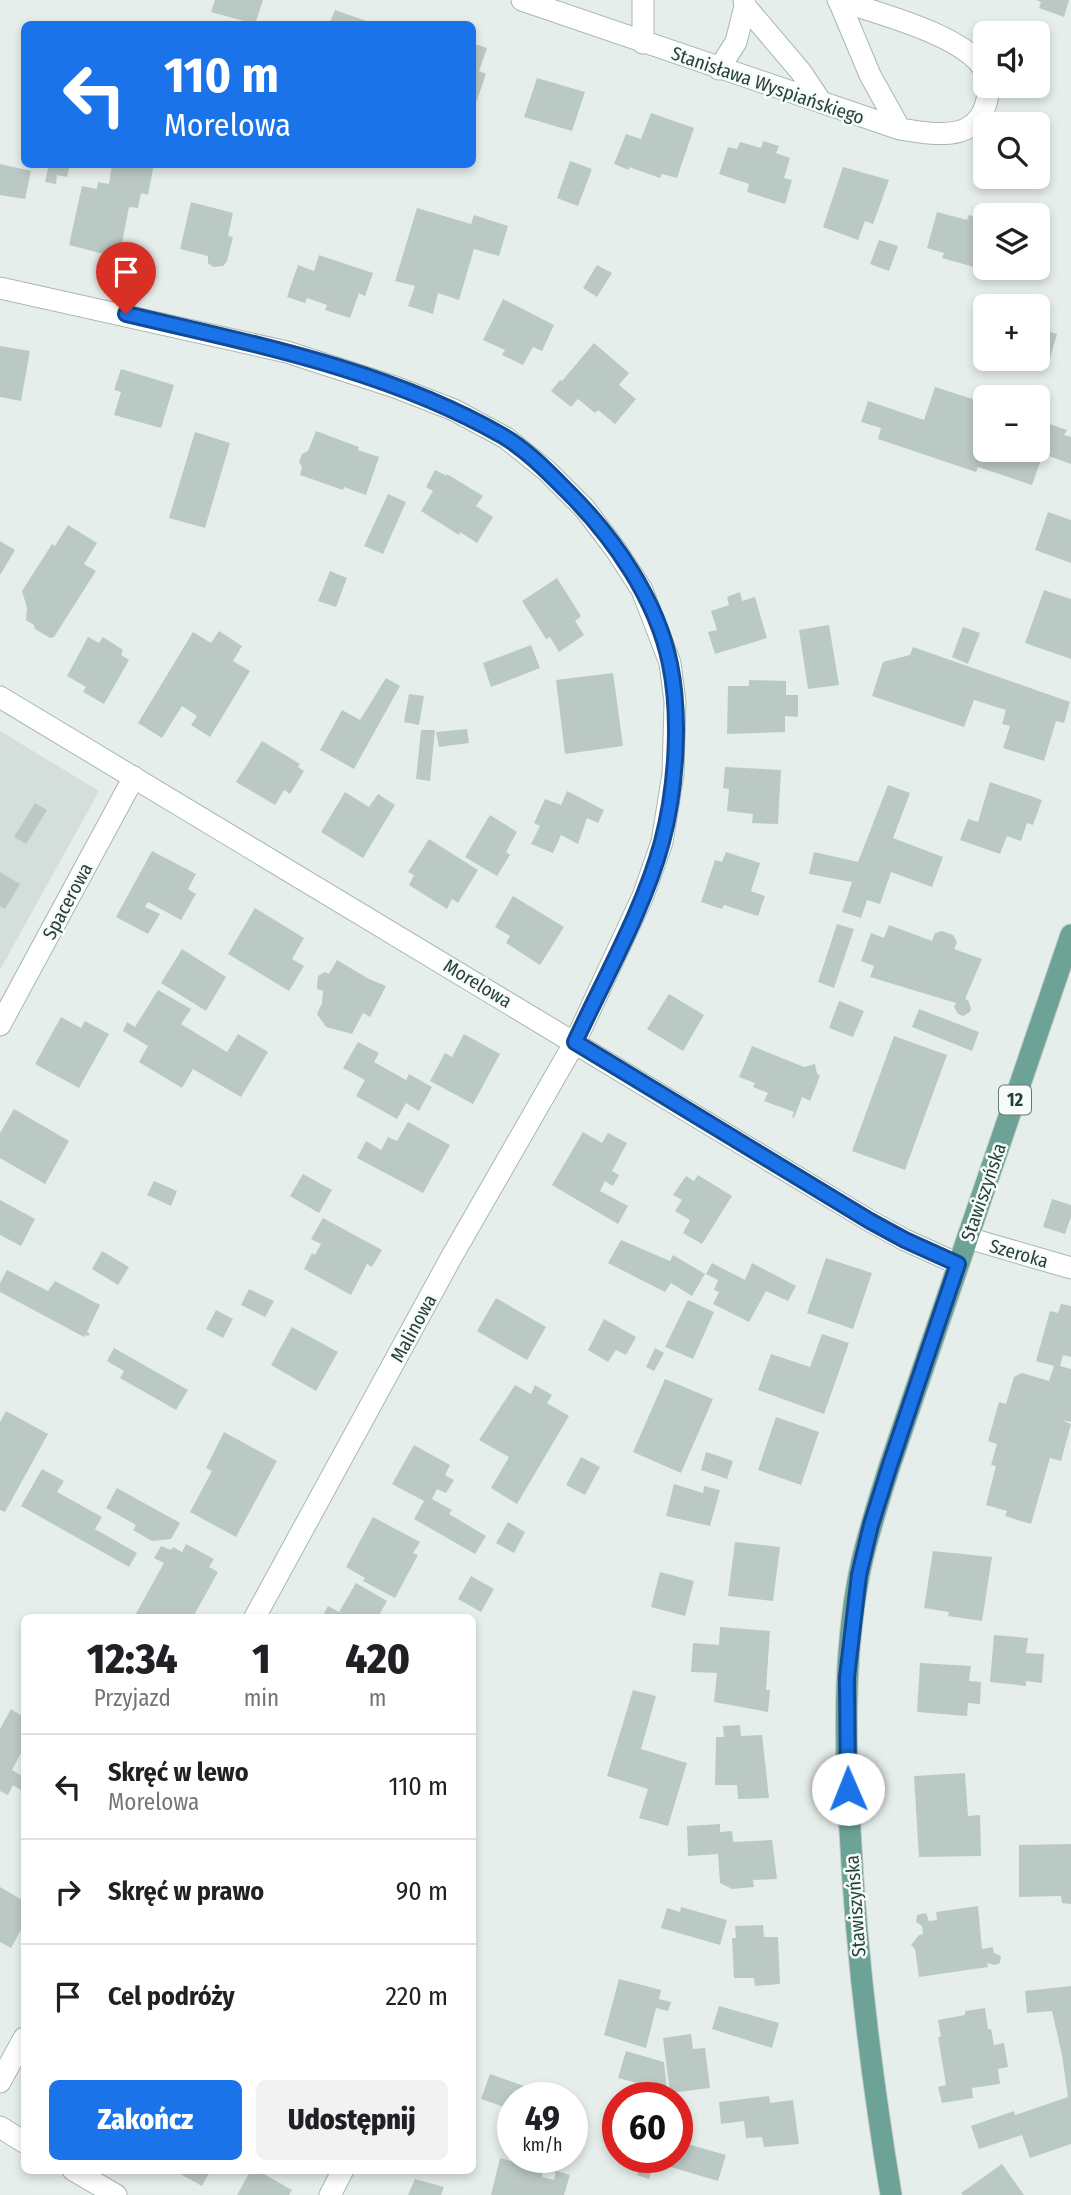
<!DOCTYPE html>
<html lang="pl">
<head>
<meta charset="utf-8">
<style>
  body { margin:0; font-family:"Fira Sans Condensed",sans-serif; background:#f2f2f2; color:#202124; height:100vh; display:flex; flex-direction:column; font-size:26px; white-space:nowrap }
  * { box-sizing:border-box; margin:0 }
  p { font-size:23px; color:#757577 }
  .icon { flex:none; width:38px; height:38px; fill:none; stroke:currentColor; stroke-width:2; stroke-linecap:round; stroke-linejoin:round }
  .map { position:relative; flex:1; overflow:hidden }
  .sheet { position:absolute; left:21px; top:1614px; width:455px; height:560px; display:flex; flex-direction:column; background:#fff; border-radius:10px; box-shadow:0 4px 10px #0003 }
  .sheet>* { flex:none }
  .banner { position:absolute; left:21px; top:21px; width:455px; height:147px; border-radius:10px; box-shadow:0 4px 10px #0003; background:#1a73e8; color:#fff; overflow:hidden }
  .controls { position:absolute; left:973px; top:21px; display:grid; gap:14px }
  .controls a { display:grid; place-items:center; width:77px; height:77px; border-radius:10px; background:#fff; box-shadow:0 4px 10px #0003; font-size:35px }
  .speed { position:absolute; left:497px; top:2082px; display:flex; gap:14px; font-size:35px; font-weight:700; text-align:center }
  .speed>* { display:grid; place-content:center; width:91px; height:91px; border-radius:50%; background:#fff; box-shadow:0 4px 10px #0003; line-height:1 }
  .speed small { font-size:18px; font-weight:400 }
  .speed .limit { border:10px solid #d22; background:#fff; color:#111 }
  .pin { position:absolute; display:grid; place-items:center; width:60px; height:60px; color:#fff; margin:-72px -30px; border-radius:50% 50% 50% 0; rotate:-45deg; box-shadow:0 0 7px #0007 }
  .pin .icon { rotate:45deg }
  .me { position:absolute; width:77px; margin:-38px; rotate:359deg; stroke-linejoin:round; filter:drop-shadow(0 0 5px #0008) }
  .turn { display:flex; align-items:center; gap:24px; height:147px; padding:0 28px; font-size:32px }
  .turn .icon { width:91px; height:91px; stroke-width:2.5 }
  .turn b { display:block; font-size:49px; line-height:60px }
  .eta { display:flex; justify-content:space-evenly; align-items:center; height:119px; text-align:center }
  .eta b { font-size:42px; font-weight:800; line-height:49px }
  .cta { display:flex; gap:14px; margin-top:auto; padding:14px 28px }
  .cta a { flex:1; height:80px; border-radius:10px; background:#1a73e8; color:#fff; font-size:28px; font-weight:800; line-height:80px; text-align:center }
  .cta a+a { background:#f2f2f2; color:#202124 }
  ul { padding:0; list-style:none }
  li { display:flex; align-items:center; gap:21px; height:105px; padding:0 28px; border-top:2px solid #e0e0e0 }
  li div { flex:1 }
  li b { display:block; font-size:26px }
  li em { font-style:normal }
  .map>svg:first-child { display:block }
</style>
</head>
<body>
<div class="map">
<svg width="1071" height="2195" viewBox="0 0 1071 2195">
  <rect width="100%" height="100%" fill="#e6eeeb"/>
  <path fill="#d4deda" d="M0,731L99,791L0,970Z"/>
  <path fill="#bbc9c4" d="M215,0H263L255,24L211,12Z
    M1036,0H1069L1064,17L1039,8L1041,2Z
    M335,10L375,24H329Z
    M472,43L487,48L479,71L486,74L476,103L472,102Z
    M537,78L585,92L572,131L524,117Z
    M651,113L694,128L677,178L662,174L660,178L629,167V170L614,164L626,134L641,139Z
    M763,141L779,146L776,153L790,158L784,178L792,180L785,204L747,192L749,184L719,174L728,147L737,149L740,142L761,148Z
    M570,161L592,169L578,206L557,198Z
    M0,164L31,171L25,199L0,195Z
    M49,164H70L67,177L57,175L56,184L45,182Z
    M112,164H154L148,195L141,193L138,208L129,207L119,258L69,245L82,186L97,189L98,182L109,184Z
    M843,167L889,180L873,224L865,221L858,240L823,227Z
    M191,202L233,213L228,236L233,237L227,261L223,266L213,267L208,263V256L180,249Z
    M417,208L471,224L474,215L508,226L499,256L474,249L459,300L438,293L433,314L408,306L415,286L395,281Z
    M937,212L967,220L969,215L985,219L974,267L942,258L944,253L927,248Z
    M879,240L898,246L889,271L870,264Z
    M319,255L373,273L365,296L359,293L350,318L325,310L327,305L307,298L305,303L287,297L298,265L314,271Z
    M597,265L612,273L597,297L583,288Z
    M503,299L554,325L542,351L533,347L523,365L502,355L505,350L483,340Z
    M1038,328L1057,334L1050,358L1038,355Z
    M594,343L629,373L619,385L636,399L615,424L598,410L595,413L578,399L571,407L551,391L560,380L562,381Z
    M0,346L30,351L21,401L0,397Z
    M121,369L174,385L161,428L114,415L121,392L114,390Z
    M935,387L985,403V450H1038V420L1067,430L1064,435L1071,437V464L1043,454L1032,485L978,467L976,472L878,439L881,428L861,422L868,401L924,420Z
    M316,431L359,447L358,450L379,457L366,495L344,487L343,490L300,475L302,467L299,462L302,454L308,451Z
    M195,432L230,443L205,528L169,518Z
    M435,470L447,476V474L483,496L476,506L493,517L477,543L460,532L459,535L421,511L433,491L426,487Z
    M388,494L406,502L383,554L364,546Z
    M1048,512L1071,520V563L1035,550Z
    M68,525L97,543L84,564L96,571L54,637L50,638L35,629L34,625L26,620L27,608L22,591L52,544L55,546Z
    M0,541L15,550L0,575Z
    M330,571L347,578L336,607L318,601Z
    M557,578L581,616L575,621L584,635L559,652L550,637L546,639L522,601Z
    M1044,590L1071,599V659L1025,643Z
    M740,592L742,601L755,597L767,638L715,654L708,632L717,630L711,611L729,605L727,597Z
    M829,625L839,685L808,689L799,630Z
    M963,627L980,633L968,664L952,657Z
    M219,631L242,646L233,661L250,671L210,737L191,725L197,716L182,706L162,738L138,723L193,632L211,643Z
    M88,637L99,643L103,637L123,650L121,655L129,660L104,704L83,692L86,687L67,676Z
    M531,645L540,668L491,687L483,663Z
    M913,647L1070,702L1064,723L1056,721L1044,761L1003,748L1010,726L1002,724L1006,710L974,700L964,727L872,696L883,662L910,655Z
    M613,673L623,746L565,754L556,680Z
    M386,678L400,686L354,769L320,750L342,710L360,720Z
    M749,680L786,681V695H798V717L785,716V732L727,734L728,686H749Z
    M409,694L424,696L419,725L404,722Z
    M467,729L469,743L439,747L436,732Z
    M421,730H435L430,781L416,779Z
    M262,741L300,764L298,767L304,771L290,794L284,790L275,805L236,782Z
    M725,767L781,770L778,824L752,823L753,814L727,811L729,789L723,788Z
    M990,782L1042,800L1033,825L1027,823L1021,841L1007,836L1000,854L960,840L968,819L978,822Z
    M888,785L910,793L893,838L943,857L932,887L891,872L880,904L867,900L861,918L842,912L852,882L809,874L814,852L858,862Z
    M567,791L604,810L598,823L587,818L578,844L561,835L553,853L531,844L540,826L534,823L545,799L561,805Z
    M345,792L369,807L378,794L395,805L363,858L321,832Z
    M35,803L47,810L26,844L14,837Z
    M490,815L517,832L506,852L510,855L497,876L465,857Z
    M429,839L478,870L458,903L452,899L447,909L409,885L414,875L408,872Z
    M152,851L196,874L188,889L196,894L181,920L148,902L145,907L160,914L148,934L116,917Z
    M726,852L760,863L751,891L765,896L758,916L724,905L722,909L701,902L715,860L722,862Z
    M0,872L20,884L5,909L0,906Z
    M513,896L564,927L540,965L506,943L510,936L495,927Z
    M255,908L304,938L292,959L304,966L289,991L228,954Z
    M837,924L854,929L834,988L818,982Z
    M889,925L932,941L935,933L942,931L953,935L957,942L954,949L982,959L965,999L968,1000L971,1008L970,1012L963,1016L958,1014L954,1007L956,1003L870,977L874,966L861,961L871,933L884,938Z
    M182,949L226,977L206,1011L161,983Z
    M337,960L369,979L386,986L370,1017L363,1013L352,1034L326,1027L317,1014L322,1003L323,991L317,989L318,976L325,972L329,974Z
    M158,990L191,1009L181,1024L227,1052L238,1034L268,1052L241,1097L193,1069L182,1088L139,1062L148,1046L123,1031L127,1022L135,1027Z
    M669,994L704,1015L683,1051L647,1029Z
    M839,1001L864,1011L853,1037L829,1028Z
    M919,1009L979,1032L972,1051L912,1027Z
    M61,1017L81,1028L85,1021L109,1034L79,1088L35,1064Z
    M464,1034L500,1054L473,1104L430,1081L445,1053L452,1057Z
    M894,1036L947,1055L905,1170L852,1151Z
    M358,1042L379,1053L374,1062L406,1080L409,1074L432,1087L419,1111L406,1103L397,1119L356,1096L365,1080L343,1068Z
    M752,1046L804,1067L815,1064L817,1074L820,1075L818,1081L810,1101L802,1097L794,1118L792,1117L794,1112L764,1101L768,1093L753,1087L755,1083L739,1077Z
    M14,1109L69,1141L45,1184L0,1158V1133Z
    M408,1122L450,1145L423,1193L357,1158L366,1141L381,1150L388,1137L397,1141Z
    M583,1132L602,1143L608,1133L627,1143L612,1171L619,1175L613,1186L605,1181L600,1191L628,1206L618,1224L552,1185Z
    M303,1174L332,1190L319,1213L290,1196Z
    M698,1175L732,1196L702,1244L683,1233L690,1220L675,1211L682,1200L673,1195L686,1176L694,1181Z
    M154,1181L177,1191L171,1206L147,1195Z
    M1052,1199L1071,1205V1217L1065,1234L1043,1227Z
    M0,1200L35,1219L21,1246L0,1235Z
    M323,1218L382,1250L372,1267L367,1264L351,1295L304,1269L312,1253L315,1255L321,1244L311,1239Z
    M621,1240L670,1261L673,1255L705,1274L692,1296L671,1283L665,1292L608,1263Z
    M102,1251L129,1267L118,1285L92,1269Z
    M826,1258L872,1273L853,1329L807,1313Z
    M712,1263L745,1280L752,1263L796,1286L788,1301L766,1291L749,1322L713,1304L719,1292L714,1290L718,1280L706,1274Z
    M7,1270L48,1291L55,1281L100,1305L87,1332L90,1334L88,1336L85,1335L84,1337L0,1292V1283Z
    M249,1289L274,1301L265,1317L241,1305Z
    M496,1298L546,1327L527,1360L477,1331Z
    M688,1300L714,1312L693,1359L665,1347Z
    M1061,1304L1071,1306V1357L1063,1355L1060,1366L1071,1369V1422L1062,1420L1071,1424L1061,1461L1050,1458L1031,1524L1005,1516L1007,1511L986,1505L996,1466L991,1465L997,1444L988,1441L999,1402L1006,1404L1014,1377L1022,1373L1049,1381L1054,1366L1036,1361L1050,1311L1058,1313Z
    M216,1310L233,1319L223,1338L206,1329Z
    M604,1319L636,1337L626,1355L616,1350L608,1362L588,1350Z
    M292,1327L338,1352L316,1391L271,1365Z
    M822,1334L849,1343L824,1414L758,1390L771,1354L810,1367Z
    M114,1348L188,1390L176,1410L120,1378L124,1371L107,1361Z
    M655,1348L664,1353L654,1371L646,1367Z
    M665,1379L713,1399L681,1473L633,1452Z
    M515,1385L531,1394L535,1385L552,1395L547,1403L569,1416L517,1504L491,1488L509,1457L479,1440Z
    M6,1411L48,1434L5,1512L0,1510V1422Z
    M776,1417L819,1432L801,1485L758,1470Z
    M224,1432L277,1461L236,1537L190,1512L212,1471L206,1468Z
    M414,1445L450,1465L445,1475L454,1480L446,1493L437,1489L432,1499L452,1510L449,1514L486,1536L475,1554L414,1519L424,1501L392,1484Z
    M706,1452L733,1461L727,1479L701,1470Z
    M581,1457L600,1467L585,1495L566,1485Z
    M42,1469L64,1481L57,1492L102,1517L95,1529L137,1553L129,1567L21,1506Z
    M674,1484L703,1493L704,1486L720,1490L710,1526L666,1516Z
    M117,1488L180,1523L171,1539L152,1541L133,1530L136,1525L106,1508Z
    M373,1517L420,1542L413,1553L418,1555L395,1598L363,1581L365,1578L346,1567Z
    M508,1522L525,1532L514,1553L496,1543Z
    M735,1542L780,1547L773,1601L728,1596Z
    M186,1544L214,1559L209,1567L218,1572L193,1617H134L164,1563L154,1558L161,1546L171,1550L173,1547L182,1552Z
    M933,1551L992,1557L982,1621L948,1616L949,1612L924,1608Z
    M660,1572L694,1581L685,1616L651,1607Z
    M471,1576L494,1589L481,1612L458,1599Z
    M356,1583L387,1601L378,1617H322L328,1606L339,1612Z
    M720,1627L770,1631L766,1690H770L768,1712L714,1702L717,1673L691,1672L693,1643L719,1645Z
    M994,1635L1028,1638L1026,1653L1044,1654L1042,1683L1026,1681V1686L990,1682Z
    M920,1663L971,1666L969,1681L981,1682L980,1704L968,1703L967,1716L917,1712Z
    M633,1690L656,1696L641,1749L687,1763L668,1826L639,1818L648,1789L607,1776Z
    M11,1709L24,1717V1747L12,1770L24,1777V1792L13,1785L8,1795L0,1791V1729Z
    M740,1725L741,1736L762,1735L769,1798L738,1799L737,1785H715L716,1737H724L723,1726Z
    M965,1773L968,1816L980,1815L981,1856L919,1857L914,1776Z
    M720,1824V1832L732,1831L733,1842L772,1840L777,1879L753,1880L754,1887L732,1889L720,1883L718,1854L688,1856L687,1826Z
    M1071,1844V1904L1062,1903L1061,1896L1019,1897V1845Z
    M0,1887L24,1901V1924L11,1948L0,1942Z
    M978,1906L982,1949L993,1947L994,1953L1001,1956L1000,1963L995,1965L987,1963L988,1967L919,1977L915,1949L911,1945L919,1935L923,1934L922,1926L916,1922L917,1915L926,1913L929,1921L937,1920L936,1912Z
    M681,1907L727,1920L720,1945L661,1928L667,1908L680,1912Z
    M763,1925L764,1937H778L780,1984L755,1986L754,1978H734L732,1938H736L735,1926Z
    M619,1979L661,1990L659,1999L671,2002L668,2011L656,2008L646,2048L604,2035Z
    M1071,1986V2144L1030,2158L1022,2135L979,2149L971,2126L1014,2111L1015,2115L1068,2097L1062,2055L1052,2011L1027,2013L1025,1991Z
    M719,2006L779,2023L772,2048L712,2029Z
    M985,2008L988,2029H991L994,2045L1004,2043L1008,2067L998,2069L1000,2084L972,2088L973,2098L942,2103L938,2087L946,2085L938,2037H941L938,2020L965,2015V2011Z
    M691,2034L693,2049L705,2048L710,2088L670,2093L663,2038Z
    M626,2051L664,2062L667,2091L618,2078Z
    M490,2074L524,2086L519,2098H513V2110L481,2099Z
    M769,2096L770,2103L793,2100L799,2144L764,2147L762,2137L746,2138L744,2121L721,2124L719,2102Z
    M677,2141L726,2155L718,2181L654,2162L649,2179L637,2175L642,2158H677Z
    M500,2158L543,2170L542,2177L554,2180L556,2171L570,2175L564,2195H491Z
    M1002,2164L1024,2195H963L961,2193Z
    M173,2170H211L202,2186Z
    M251,2170H257L292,2190L289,2195H237Z
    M415,2179L444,2187L441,2195H408Z"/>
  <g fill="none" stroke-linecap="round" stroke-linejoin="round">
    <defs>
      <path id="minor" d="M522,0L900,129C943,136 985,143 989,86
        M643,0V43
        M838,0C876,13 966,35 985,71
        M839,1L870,75L900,129
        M745,6L801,72L821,102
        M719,69L736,42L745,6L744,0
        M0,288L287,352L395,387L454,410L506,438L547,471L585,509L616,550L642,590L670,663L675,702L673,774L662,842L643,896L575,1042L452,1256L255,1617
        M0,697L870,1221L905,1240L958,1264
        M0,1025L134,777
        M968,1238L1071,1268
        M0,2082L24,2038
        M0,2127L24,2142
        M73,2170L116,2195
        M330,2195L343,2170"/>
      <path id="major" d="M891,2195C871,2074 856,1953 850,1830C845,1745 843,1659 859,1575C866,1539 878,1503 889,1468L1071,935"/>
    </defs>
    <use href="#minor" stroke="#a8b7b2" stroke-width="23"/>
    <use href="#major" stroke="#c2cac8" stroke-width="23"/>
    <use href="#minor" stroke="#fff" stroke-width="21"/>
    <use href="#major" stroke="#6ca396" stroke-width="21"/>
  </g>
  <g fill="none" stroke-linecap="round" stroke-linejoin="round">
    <defs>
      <path id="route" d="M126,314C254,344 388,370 503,436C527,450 549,473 569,493C614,538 657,600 670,664C681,718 676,789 662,842C644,909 604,979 575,1042L870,1221L905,1240L958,1264L889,1468L871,1525L859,1575L847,1677L848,1789"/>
    </defs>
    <use href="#route" stroke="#114b97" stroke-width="18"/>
    <use href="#route" stroke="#1a73e8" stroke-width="12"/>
  </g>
  <g text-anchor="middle" stroke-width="5" stroke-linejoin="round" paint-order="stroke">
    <rect fill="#f7fbf9" stroke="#647973" stroke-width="2" x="999" y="1085.5" width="32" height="29" rx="5"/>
    <g font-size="18" font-weight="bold" fill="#25413a">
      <text x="1015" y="1106">12</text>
    </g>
    <g font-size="19" fill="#25413a" stroke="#f7fbf9">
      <text transform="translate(768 85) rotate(19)" y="7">Stanisława Wyspiańskiego</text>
      <text transform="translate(67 901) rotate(-62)" y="7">Spacerowa</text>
      <text transform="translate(478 983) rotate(31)" y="7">Morelowa</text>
      <text transform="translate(983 1192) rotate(-71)" y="7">Stawiszyńska</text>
      <text transform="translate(1019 1253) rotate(16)" y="7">Szeroka</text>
      <text transform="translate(413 1328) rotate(-61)" y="7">Malinowa</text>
      <text transform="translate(855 1906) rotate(-94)" y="7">Stawiszyńska</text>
    </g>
  </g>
</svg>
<div class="controls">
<a><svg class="icon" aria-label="sound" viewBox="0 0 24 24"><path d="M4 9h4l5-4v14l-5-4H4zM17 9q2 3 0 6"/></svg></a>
<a><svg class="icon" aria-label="search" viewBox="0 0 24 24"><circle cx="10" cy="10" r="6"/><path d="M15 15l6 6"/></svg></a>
<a><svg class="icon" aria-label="layers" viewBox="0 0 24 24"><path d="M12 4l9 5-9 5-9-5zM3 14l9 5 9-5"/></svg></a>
<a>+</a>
<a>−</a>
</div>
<div class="speed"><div>49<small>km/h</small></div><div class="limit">60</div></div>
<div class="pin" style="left:126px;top:314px;background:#d93025"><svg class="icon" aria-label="arrive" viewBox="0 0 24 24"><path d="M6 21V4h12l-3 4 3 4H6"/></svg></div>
<svg class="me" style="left:848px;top:1789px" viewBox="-20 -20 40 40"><circle r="19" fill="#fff"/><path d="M0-13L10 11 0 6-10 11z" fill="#1a73e8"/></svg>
<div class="banner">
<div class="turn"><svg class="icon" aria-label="left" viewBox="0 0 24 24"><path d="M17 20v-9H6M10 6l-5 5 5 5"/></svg><div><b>110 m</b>Morelowa</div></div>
</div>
<section class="sheet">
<div class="eta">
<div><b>12:34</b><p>Przyjazd</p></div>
<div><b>1</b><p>min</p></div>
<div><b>420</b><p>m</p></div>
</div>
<ul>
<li><svg class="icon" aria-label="left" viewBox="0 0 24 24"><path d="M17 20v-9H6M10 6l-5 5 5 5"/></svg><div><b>Skręć w lewo</b><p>Morelowa</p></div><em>110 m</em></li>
<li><svg class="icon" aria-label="right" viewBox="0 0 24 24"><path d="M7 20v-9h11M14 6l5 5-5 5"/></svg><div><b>Skręć w prawo</b></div><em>90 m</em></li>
<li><svg class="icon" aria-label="arrive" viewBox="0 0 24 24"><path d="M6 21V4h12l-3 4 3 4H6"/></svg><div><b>Cel podróży</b></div><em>220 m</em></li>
</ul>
<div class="cta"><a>Zakończ</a><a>Udostępnij</a></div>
</section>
</div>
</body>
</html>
